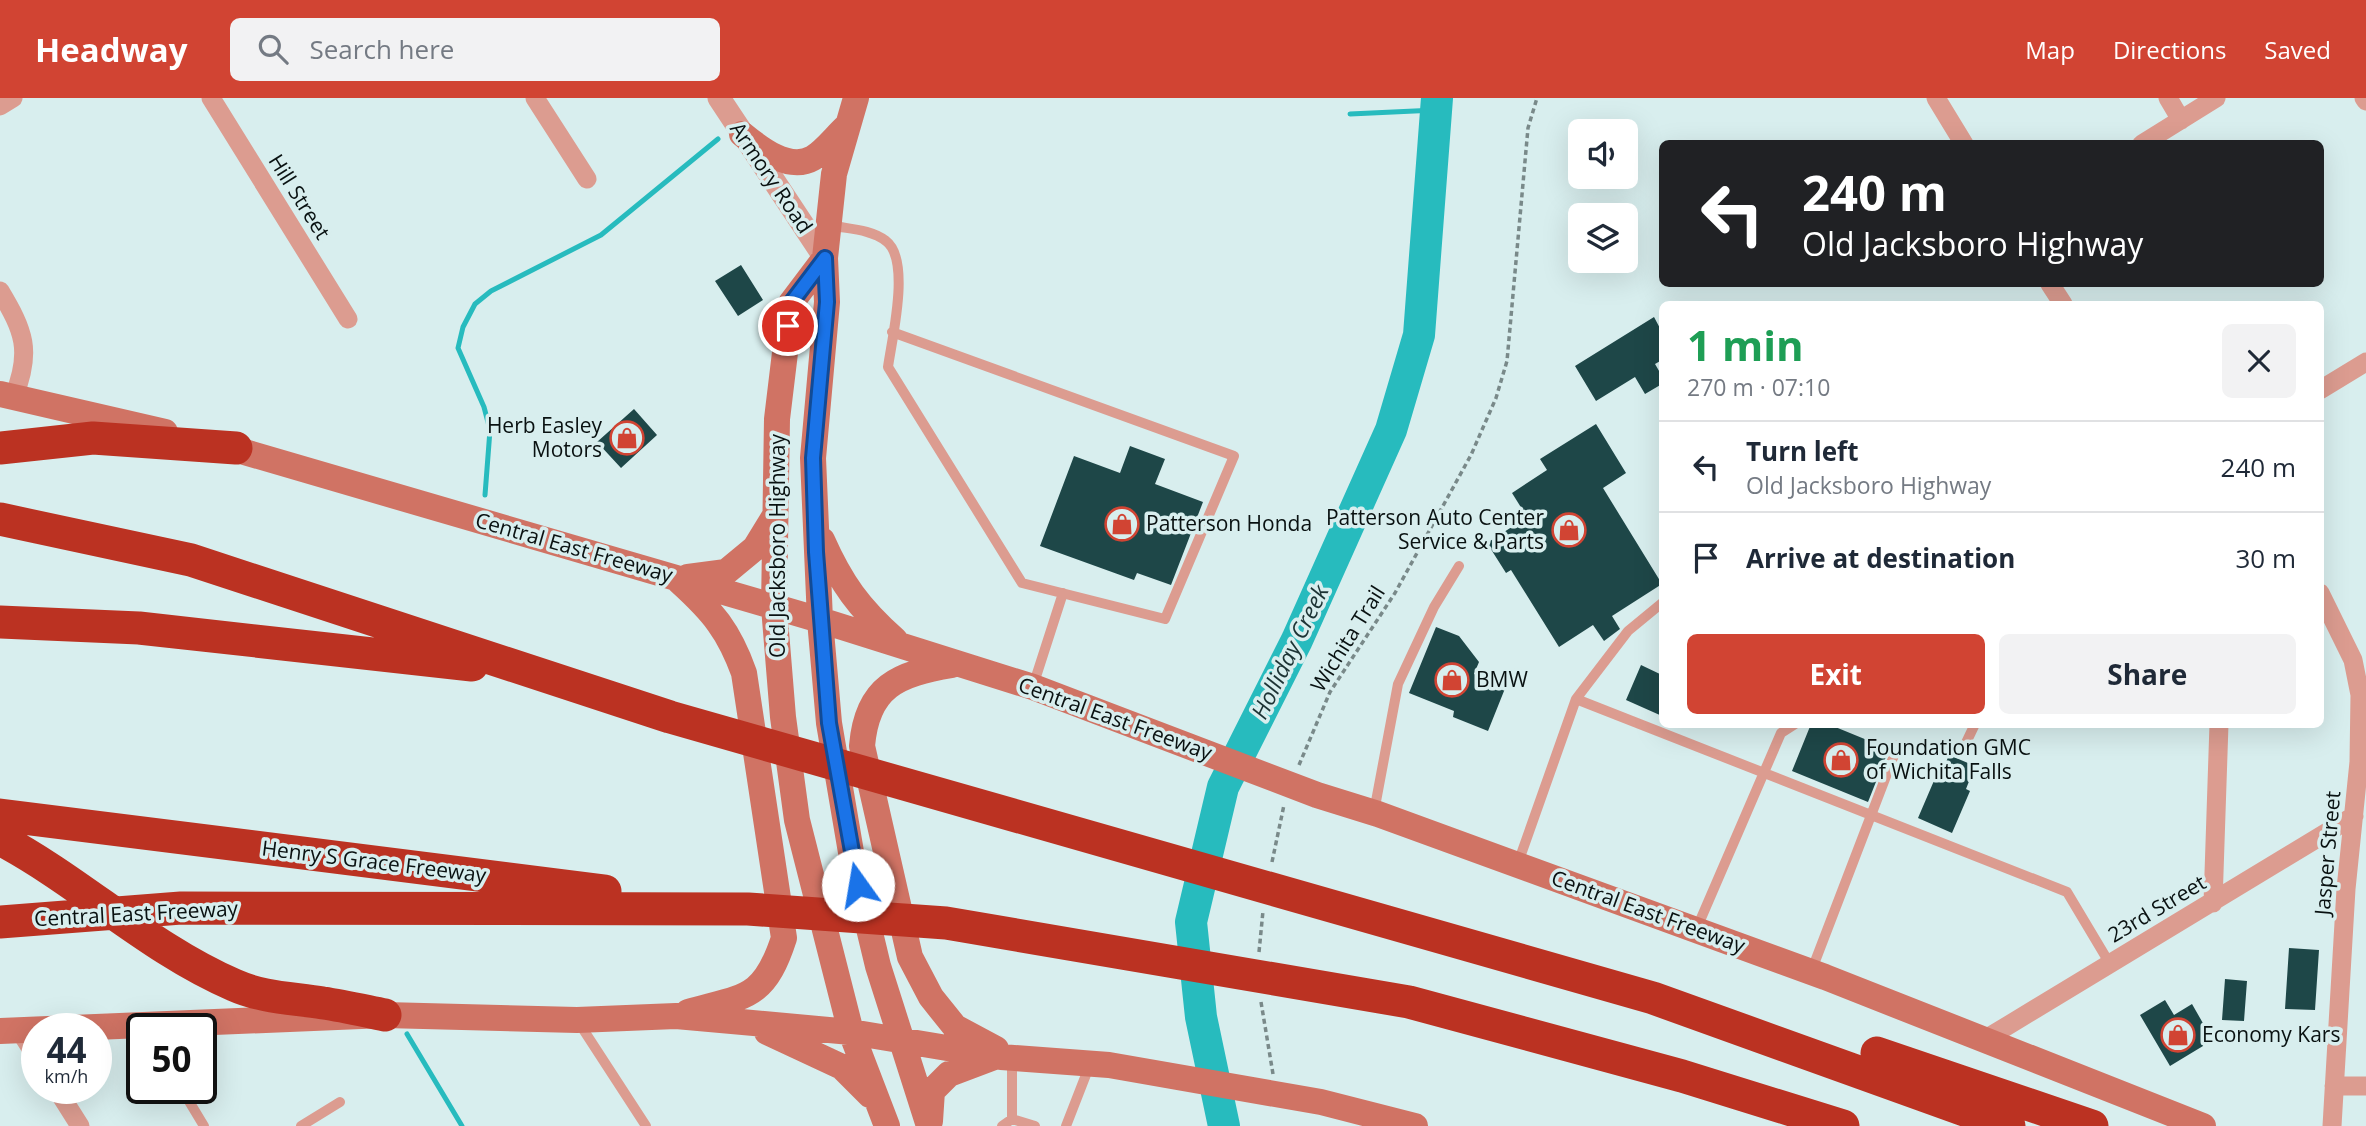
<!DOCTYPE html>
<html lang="en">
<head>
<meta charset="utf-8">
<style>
  body { margin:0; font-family:"Open Sans",sans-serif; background:#f2f2f3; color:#1f2937; height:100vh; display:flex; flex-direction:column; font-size:26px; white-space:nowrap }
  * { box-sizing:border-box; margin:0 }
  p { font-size:23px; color:#747a83 }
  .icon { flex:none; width:38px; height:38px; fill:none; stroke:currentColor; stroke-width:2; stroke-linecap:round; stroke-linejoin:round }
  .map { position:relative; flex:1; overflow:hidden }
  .drawer { position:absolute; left:1659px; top:203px; width:665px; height:427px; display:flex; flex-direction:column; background:#fff; border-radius:10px; box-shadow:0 7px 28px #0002 }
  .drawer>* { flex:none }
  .hud { position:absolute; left:1659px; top:42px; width:665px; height:147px; border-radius:10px; box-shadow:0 7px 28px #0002; background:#202124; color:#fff; overflow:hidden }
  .buttons { position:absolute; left:1568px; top:21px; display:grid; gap:14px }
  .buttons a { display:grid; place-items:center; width:70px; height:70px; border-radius:10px; background:#fff; box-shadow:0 7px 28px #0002; font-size:35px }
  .speed { position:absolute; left:21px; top:915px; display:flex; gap:14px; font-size:35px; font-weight:700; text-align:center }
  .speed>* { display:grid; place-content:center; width:91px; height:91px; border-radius:50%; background:#fff; box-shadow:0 7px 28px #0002; line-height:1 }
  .speed small { font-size:18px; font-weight:400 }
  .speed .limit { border:4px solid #111; border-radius:10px; background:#fff; color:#111 }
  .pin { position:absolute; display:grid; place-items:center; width:60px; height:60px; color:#fff; margin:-30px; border:4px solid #fff; border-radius:50%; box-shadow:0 2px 7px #0007 }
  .me { position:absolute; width:77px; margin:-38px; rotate:347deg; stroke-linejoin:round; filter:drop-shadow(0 0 5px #0008) }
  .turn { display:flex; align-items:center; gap:24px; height:147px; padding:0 28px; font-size:32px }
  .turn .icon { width:91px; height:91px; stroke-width:2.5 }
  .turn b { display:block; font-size:49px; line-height:60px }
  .round { display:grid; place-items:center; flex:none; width:74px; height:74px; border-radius:10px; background:#f2f2f3 }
  .summary { display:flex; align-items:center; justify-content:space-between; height:119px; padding:0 28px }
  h1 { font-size:42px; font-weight:700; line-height:52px; color:#1e9e55 }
  .primary-button { display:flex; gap:14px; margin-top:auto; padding:14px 28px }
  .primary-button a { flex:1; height:80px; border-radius:10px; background:#d14433; color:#fff; font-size:28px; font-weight:700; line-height:80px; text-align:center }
  .primary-button a+a { background:#f2f2f3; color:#1f2937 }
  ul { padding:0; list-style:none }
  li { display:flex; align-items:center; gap:21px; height:91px; padding:0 28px; border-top:2px solid #e0e1e3 }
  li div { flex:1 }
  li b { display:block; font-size:26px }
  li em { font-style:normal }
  header { display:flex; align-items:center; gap:42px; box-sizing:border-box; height:98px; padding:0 35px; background:#d14433; color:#fff }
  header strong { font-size:33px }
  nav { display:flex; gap:38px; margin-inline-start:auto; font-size:24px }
  .search { width:490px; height:63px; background:#f2f2f3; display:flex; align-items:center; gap:18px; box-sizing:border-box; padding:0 24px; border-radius:10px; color:#747a83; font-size:26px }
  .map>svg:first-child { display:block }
</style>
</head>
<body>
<header>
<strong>Headway</strong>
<div class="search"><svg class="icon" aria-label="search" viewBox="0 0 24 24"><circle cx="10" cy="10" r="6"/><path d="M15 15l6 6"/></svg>Search here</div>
<nav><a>Map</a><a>Directions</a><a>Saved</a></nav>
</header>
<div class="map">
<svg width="2366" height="1028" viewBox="0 0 2366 1028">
  <rect width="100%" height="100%" fill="#d8eeee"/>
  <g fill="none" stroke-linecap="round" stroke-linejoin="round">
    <path stroke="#27bbbe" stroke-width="5" d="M1350,16L1436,12
      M485,397L490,332L484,309L458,250L463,229L475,206L491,193L601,137L718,41
      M407,936L462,1028"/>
    <path stroke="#27bbbe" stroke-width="32" d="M1224,1028L1201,919L1191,824L1223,689L1297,542L1391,332L1419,237L1437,0"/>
  </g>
  <path fill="#1e4748" d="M741,167L763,202L738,218L715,183Z
    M1654,219L1662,234V262L1655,266L1662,278V286L1645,296L1635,279L1596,303L1575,268Z
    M634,311L657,337L621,370L597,344Z
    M1596,326L1626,375L1603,390L1662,486L1612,518L1620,531L1604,543L1593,527L1559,549L1511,472L1506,475L1487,445L1527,419L1512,395L1547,372L1540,361Z
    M1130,348L1165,361L1155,386L1203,404L1171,487L1137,475L1134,482L1040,448L1074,358L1120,375Z
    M1436,529L1459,538L1479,564L1474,576L1506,588L1488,633L1453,619L1454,613L1409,595Z
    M1641,567L1662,577V618L1626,602Z
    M1811,626H1828L1889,651L1868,704L1792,673Z
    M1949,657L1975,668L1966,691L1970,693L1952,735L1918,720L1936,678L1940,679Z
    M2289,850L2319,852L2315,912L2285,911Z
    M2225,881L2247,883L2244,923L2222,922Z
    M2165,902L2174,917L2192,906L2204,927L2203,948L2170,968L2140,917Z"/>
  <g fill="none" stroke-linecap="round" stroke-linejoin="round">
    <path stroke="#798989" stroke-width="3.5" stroke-dasharray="5 3.5" stroke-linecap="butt" d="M1299,667L1330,594L1395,495L1471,357L1496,300L1507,263L1528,30L1537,0
      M1272,764L1284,707
      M1259,854L1263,813
      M1261,904L1273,976"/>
    <path stroke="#dc9c90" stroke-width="10" d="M829,127C847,131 871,131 886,143C911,162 892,240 888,269L1022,485L1165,521L1234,358L892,234
      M1033,588L1063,495
      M1576,601L2067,794L2110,866
      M1964,649L1975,626
      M1374,714L1398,586L1434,509L1459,468
      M1518,765L1576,601L1628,533L1662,505
      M1696,832L1781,635L1795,626
      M1811,874L1898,647
      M579,925L646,1028
      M181,990L204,1028
      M1012,1021V962
      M301,1028L340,1004
      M1002,1028L1012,1021L1035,1028
      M1066,1028L1089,969"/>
    <path stroke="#dc9c90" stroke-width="19" d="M211,0L348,221
      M535,0L587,81
      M1936,0L1964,46
      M2168,0L2181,22
      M2364,0L2366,3
      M0,8L13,0
      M2142,46L2216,0
      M2050,186L2063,206
      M0,193C24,233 32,253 14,298
      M2320,292L2366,264
      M2320,495L2353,562L2360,597L2359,664L2346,791L2332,1028
      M2213,805L2219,626
      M18,930L37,960
      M1984,942L2354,718
      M2334,988H2366
      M56,990L80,1028"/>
    <path stroke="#dc9c90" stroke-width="23" d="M719,0L825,160"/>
    <path stroke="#d07364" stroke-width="26" d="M856,0L834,76L825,160L827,204L813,360L820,522L829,625L852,760L878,868L929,1028
      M742,36C759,50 789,74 813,60C825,53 836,38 846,29
      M825,160L791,205L777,321L774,509L783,619L797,722L851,934L887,1028
      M0,296L165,334
      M217,346L820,522L1033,589L1317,697L1378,716L1825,879L2203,1028
      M822,442C841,485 859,510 895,542
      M688,479L726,474L755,450L774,419
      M680,484C713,514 729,533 744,575L784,840C764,902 745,898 688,914
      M952,567C898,576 867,588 862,648L910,859L931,899L955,929L996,951
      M0,933L385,917L577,922L676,918L851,934L1001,959L1109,967L1321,1004L1415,1028
      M767,934L842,969L870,997
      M930,1023L932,993L949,976L994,959"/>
    <path stroke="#bb3222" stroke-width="33" d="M0,350L93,340L236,350
      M0,421L191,462L670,619L1653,900L2009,1028
      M0,524L139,530L472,567
      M0,717L605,793
      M0,741C81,784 150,851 234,887C263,900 293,900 323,905C344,908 365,913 385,917
      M0,824L181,810L748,811L946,825L1409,904L1682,978L1843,1028
      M1877,955L2092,1028"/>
  </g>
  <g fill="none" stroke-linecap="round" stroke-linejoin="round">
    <defs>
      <path id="route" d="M788,228L791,205L825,160L827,204L813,360L816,454L829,625L858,787"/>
    </defs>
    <use href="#route" stroke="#114b97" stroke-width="18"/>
    <use href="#route" stroke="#1a73e8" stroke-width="12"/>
  </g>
  <defs>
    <symbol id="shop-ring" viewBox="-11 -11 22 22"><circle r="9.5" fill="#d8eeee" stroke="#d14433" stroke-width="1.5"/><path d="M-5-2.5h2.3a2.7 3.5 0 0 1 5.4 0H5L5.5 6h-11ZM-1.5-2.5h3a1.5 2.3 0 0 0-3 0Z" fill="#d14433"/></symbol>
  </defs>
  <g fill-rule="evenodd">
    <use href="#shop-ring" x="608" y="321" width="38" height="38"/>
    <use href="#shop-ring" x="1103" y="407" width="38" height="38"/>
    <use href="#shop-ring" x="1550" y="413" width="38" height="38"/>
    <use href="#shop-ring" x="1433" y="563" width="38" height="38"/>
    <use href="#shop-ring" x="1822" y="643" width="38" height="38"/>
    <use href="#shop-ring" x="2159" y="918" width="38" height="38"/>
  </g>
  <g text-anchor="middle" stroke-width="7" stroke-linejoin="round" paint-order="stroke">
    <g font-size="21" fill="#091111" stroke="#d8eeee">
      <text transform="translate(771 80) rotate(56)" y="7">Armory Road</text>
      <text transform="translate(299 99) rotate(58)" y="7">Hill Street</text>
      <text transform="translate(778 448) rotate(-90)" y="7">Old Jacksboro Highway</text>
      <text transform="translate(574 450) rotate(16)" y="7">Central East Freeway</text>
      <text transform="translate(1348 541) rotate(-58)" y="7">Wichita Trail</text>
      <text transform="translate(1115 621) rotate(20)" y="7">Central East Freeway</text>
      <text transform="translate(2328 755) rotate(-85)" y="7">Jasper Street</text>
      <text transform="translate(374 764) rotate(7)" y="7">Henry S Grace Freeway</text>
      <text transform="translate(2157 811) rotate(-31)" y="7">23rd Street</text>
      <text transform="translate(1648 814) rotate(20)" y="7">Central East Freeway</text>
      <text transform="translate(136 816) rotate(-3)" y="7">Central East Freeway</text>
    </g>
    <g font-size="21" fill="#091111" stroke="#d8eeee" text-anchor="start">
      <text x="602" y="335" text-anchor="end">Herb Easley<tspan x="602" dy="24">Motors</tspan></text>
      <text x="1544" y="427" text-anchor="end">Patterson Auto Center<tspan x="1544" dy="24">Service &amp; Parts</tspan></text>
      <text x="1146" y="433">Patterson Honda</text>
      <text x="1476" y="589">BMW</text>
      <text x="1866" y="657">Foundation GMC<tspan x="1866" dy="24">of Wichita Falls</tspan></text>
      <text x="2202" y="944">Economy Kars</text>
    </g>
    <g font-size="23" font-style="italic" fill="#1c3334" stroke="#d8eeee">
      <text transform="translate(1290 554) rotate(-64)" y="8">Holliday Creek</text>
    </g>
  </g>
</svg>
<div class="buttons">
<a><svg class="icon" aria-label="sound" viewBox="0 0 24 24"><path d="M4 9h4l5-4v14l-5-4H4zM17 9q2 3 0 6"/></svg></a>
<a><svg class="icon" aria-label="layers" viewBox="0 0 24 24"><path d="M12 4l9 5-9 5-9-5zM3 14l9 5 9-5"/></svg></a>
</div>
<div class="speed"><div>44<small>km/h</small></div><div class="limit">50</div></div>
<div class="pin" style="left:788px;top:228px;background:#d93025"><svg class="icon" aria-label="arrive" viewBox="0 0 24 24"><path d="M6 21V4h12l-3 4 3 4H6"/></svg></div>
<svg class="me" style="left:858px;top:787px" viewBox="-20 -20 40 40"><circle r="19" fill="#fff"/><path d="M0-13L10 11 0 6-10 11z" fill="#1a73e8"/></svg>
<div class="hud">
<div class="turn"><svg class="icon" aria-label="left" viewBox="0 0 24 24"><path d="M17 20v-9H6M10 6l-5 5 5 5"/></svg><div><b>240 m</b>Old Jacksboro Highway</div></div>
</div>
<section class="drawer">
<div class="summary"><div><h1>1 min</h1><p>270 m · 07:10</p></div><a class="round"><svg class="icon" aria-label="close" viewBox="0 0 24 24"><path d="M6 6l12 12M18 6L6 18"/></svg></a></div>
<ul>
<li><svg class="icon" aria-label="left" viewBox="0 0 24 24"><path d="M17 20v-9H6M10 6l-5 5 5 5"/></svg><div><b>Turn left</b><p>Old Jacksboro Highway</p></div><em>240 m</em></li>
<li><svg class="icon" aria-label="arrive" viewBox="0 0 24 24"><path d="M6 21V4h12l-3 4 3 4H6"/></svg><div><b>Arrive at destination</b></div><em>30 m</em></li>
</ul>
<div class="primary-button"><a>Exit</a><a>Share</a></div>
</section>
</div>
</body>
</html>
